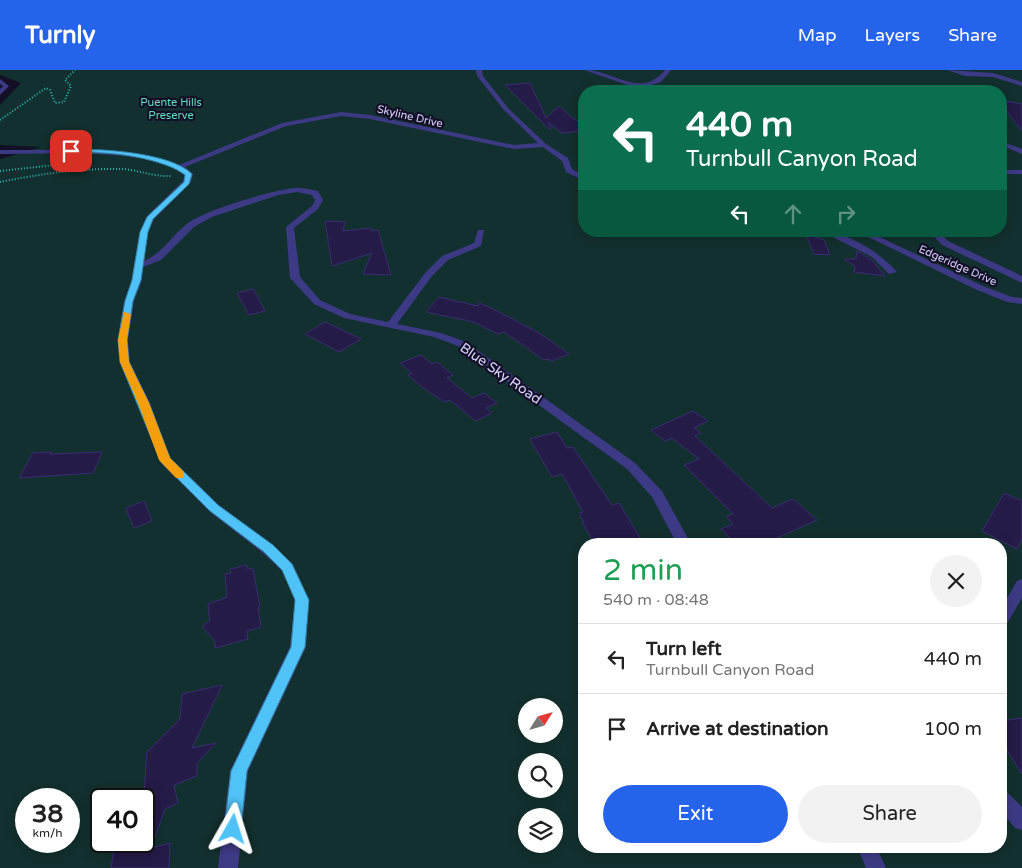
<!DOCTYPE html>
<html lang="en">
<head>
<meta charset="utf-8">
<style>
  body { margin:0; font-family:"Varela Round",sans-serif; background:#f2f2f2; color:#222; height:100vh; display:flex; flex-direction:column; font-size:19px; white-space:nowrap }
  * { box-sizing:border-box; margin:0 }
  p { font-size:16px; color:#767676 }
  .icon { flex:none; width:28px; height:28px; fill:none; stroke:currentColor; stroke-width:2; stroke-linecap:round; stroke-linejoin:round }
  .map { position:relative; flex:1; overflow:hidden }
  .side { position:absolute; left:578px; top:468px; width:429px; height:315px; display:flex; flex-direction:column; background:#fff; border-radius:20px; box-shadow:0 2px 12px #0003 }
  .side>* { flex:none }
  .guide { position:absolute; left:578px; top:15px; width:429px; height:152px; border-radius:20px; box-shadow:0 2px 12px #0003; background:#0b6e4f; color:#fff; overflow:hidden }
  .needle { width:32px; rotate:53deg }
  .tools { position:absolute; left:518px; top:628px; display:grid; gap:10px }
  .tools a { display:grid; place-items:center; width:45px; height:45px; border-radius:50%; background:#fff; box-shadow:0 2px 12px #0003; font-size:25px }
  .speed { position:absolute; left:15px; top:718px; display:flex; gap:10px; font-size:25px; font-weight:700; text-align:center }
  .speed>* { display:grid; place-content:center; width:65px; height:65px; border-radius:50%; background:#fff; box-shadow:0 2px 12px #0003; line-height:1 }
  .speed small { font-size:12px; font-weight:400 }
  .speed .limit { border:2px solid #111; border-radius:8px; background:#fff; color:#111 }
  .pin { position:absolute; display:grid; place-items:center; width:42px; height:42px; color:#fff; margin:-21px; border-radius:10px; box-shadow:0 2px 8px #0006 }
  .me { position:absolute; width:55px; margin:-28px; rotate:6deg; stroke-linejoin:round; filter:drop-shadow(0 0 4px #0008) }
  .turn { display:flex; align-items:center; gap:18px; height:105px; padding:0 25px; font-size:22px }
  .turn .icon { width:65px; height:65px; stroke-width:2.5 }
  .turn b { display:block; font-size:35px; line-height:42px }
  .lanes { display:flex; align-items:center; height:48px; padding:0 25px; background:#0003; justify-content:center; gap:25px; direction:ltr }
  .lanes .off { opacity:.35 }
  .round { display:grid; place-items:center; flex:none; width:52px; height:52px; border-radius:26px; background:#f2f2f2 }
  .summary { display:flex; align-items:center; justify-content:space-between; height:85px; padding:0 25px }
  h1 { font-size:30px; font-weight:600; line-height:38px; color:#1e9e55 }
  .primary-button { display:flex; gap:10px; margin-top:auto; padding:10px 25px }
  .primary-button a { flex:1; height:58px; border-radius:30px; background:#2563eb; color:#fff; font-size:20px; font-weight:600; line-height:58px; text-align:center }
  .primary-button a+a { background:#f2f2f2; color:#222 }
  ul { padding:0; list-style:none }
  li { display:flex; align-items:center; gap:15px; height:70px; padding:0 25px; border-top:1px solid #e0e0e0 }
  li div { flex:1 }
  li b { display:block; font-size:19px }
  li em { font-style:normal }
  header { display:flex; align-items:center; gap:30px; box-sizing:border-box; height:70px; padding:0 25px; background:#2563eb; color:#fff }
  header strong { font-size:24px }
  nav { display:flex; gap:28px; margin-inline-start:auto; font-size:18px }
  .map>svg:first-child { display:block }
</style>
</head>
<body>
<header>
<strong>Turnly</strong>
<nav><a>Map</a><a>Layers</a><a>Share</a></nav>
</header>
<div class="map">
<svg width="1022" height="798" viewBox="0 0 1022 798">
  <rect width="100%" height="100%" fill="#130f26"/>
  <path fill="#12302f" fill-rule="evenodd" d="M0,0H1022V798H0V89L41,77L0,75V35L21,13L0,5ZM584,21H1000V161H584ZM584,474H1000V776H584ZM526,636H554V664H526ZM526,691H554V719H526ZM26,729H69V771H26ZM101,729H144V771H101ZM526,746H554V774H526Z"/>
  <path fill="#241b47" stroke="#3b2d73" d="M530,13L546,48L559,36L571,47L584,55V60L565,63L560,62L548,52L551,58L549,59L505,15Z
    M1000,30L1022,34V61L1000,32Z
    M325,151L345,152L343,161L371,158V161L378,160L391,205L363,204L372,183L332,196Z
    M806,164L824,170L830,185L814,184Z
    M857,181L872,190L885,206L854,202L855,196L844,189H856Z
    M253,219L265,241L249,245L237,223Z
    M439,227L478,236L479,233L493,239L539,263L569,284L552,291L548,289L544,290L504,262L498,264L474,252L426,242Z
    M325,252L361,269L339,282L305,264Z
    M421,285L432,294L437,292L453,305L447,308L472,328L484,323L497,333L486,338L492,343L476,351L450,330L444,332L422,317L408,305L412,303L400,293Z
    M693,341L708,351L694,358L701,363L695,366L772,438L793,429L817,450L763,474H736L721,459L733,454L726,446L733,444L684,395L699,389L672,368L665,371L651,360Z
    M557,362L567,378L573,377L612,435L619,433L644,474H595L582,452H584L579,443L583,442L562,404L552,407L530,369Z
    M52,382L50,384L102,382L93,403L19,408L33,383Z
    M1004,423L1022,431V469L1017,479L982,461Z
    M144,431L152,451L134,458L126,438Z
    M247,495V498L253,499L260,537L258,538L261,557L247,561L248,569L215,578V571L202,556L210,551L208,534L227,527L225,504L231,503L230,499Z
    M222,615L192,678L216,673L197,693V706L174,715L178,733L165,739L151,778L170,773L169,798H111L115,771H144V724L147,682L180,649L182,624Z
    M1022,648V704L1000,669V651Z"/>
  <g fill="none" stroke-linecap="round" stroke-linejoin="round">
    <path stroke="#2fb8b0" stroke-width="2" stroke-dasharray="1 2" stroke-linecap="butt" d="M0,50L46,18L50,20L55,33L64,32L71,16L65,10L75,0
      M0,101L64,94
      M0,112C40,104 81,98 122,99C139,100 154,107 171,106"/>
    <path fill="#3d3a85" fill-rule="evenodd" d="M476,0H482L483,6L508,38L546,74L568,88L572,99L584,106V111L566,102L562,91L543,77L514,79L370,49L341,46L286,56L185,97L193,104L191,112L154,149L148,162L144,191C163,183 172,165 188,153C206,140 272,120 295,118C302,117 311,120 318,121L323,130L318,139L294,158L300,207L320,230L350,244L388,252L426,202L442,186L474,173L478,160H484L481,176L448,190L432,206L397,254L441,263L466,272L635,393L662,421L691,474H677L652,427L627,399L458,276L434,267L344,248L314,234L290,208L286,157L312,136L315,130L312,125L297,122L278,125L212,147L194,157L161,190L143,197L142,210L134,231L128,270L130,292L150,333L170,388L219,435L273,475L293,494L309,530L306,577L248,701L238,798H218L230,701L290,577L295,530L282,501L263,483L209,441L161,393L138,333L120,292L118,270L124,231L132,210L140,162L147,146L183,111L185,104C153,77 42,84 0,84V80H103L144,86L179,95L282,53L341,42L370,45L514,75L538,73L504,40L477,6Z
      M584,0C615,0 640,30 665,0H671L661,12L639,19Z
      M947,0L993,3L1022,12V16L993,7L965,6Z
      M0,9L9,16L0,25V19L3,16L0,14Z
      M1000,71L1022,79V84L1000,75Z
      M1000,100H1022V104H1000Z
      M821,161C846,161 881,183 897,202L889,204L872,187Z
      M856,161H867L983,216L1012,227L1022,228V234L1007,232L977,220Z
      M929,161H938L948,171L1022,206V213L942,175Z
      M1022,509V528L1005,557L1000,559V540L1017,511Z
      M1000,718L1006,721L1022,737V760L1015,758L1000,740Z
      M857,776H876L886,798H866Z"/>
  </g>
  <path fill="#4fc3f7" stroke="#337fa1" d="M71,79C101,79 170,82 192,104L189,114L153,149L148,162L141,210L133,231L127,270L129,292L149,333L170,388L218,435L273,475L292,494L309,530L305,577L247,701L241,759L239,765L233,768L227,765L224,759L231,701L291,577L295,530L282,500L264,482L210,441L161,392L120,292L118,270L125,231L132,210L140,162L147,147L184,112L185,105C167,91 126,84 103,83C92,82 80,84 68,82Z"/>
  <path fill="#f59e0b" d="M124,242L131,244L127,270L129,292L149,333L170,388L184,402V408H176L159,390L138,333L120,292L118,270Z"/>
  <g text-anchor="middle" stroke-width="4.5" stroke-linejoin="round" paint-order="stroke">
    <g font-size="11" fill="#5fe0c0" stroke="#130f26">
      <text x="171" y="36">Puente Hills<tspan x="171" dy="13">Preserve</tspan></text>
    </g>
    <g font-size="11" fill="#d9d4ff" stroke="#130f26">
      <text transform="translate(410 46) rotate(13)" y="4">Skyline Drive</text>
      <text transform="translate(958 195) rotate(24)" y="4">Edgeridge Drive</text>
    </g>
    <g font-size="14" fill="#d9d4ff" stroke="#130f26">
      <text transform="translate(501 303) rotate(35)" y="5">Blue Sky Road</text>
    </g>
  </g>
</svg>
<div class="tools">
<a><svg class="needle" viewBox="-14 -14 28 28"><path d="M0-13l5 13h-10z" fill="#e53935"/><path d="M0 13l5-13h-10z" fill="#767676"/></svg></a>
<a><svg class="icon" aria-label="search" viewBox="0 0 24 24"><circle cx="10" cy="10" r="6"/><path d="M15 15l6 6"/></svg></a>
<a><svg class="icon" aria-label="layers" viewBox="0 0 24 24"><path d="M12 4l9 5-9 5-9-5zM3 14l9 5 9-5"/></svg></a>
</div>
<div class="speed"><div>38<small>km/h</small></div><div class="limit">40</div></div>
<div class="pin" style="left:71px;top:81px;background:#d93025"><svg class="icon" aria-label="arrive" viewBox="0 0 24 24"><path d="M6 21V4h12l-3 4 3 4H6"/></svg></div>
<svg class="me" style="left:233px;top:759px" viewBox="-20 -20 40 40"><path d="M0-17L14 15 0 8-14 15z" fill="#4fc3f7" stroke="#fff" stroke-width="4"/></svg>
<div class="guide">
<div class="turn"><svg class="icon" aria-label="left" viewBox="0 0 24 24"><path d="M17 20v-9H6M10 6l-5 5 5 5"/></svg><div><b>440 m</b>Turnbull Canyon Road</div></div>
<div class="lanes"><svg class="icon" aria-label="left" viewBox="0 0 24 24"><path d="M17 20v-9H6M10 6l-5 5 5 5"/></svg><svg class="icon off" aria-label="ahead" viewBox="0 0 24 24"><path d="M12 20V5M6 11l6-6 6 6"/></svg><svg class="icon off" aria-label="right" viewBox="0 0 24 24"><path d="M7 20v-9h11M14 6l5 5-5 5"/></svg></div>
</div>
<section class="side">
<div class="summary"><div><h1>2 min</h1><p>540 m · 08:48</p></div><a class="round"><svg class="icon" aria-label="close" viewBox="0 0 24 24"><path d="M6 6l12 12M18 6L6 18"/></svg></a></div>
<ul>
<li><svg class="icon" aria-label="left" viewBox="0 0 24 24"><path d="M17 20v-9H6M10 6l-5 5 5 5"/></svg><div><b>Turn left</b><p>Turnbull Canyon Road</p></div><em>440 m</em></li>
<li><svg class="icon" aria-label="arrive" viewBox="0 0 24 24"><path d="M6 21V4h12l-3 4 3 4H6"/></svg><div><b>Arrive at destination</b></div><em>100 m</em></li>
</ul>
<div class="primary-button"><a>Exit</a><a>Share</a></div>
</section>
</div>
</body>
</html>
